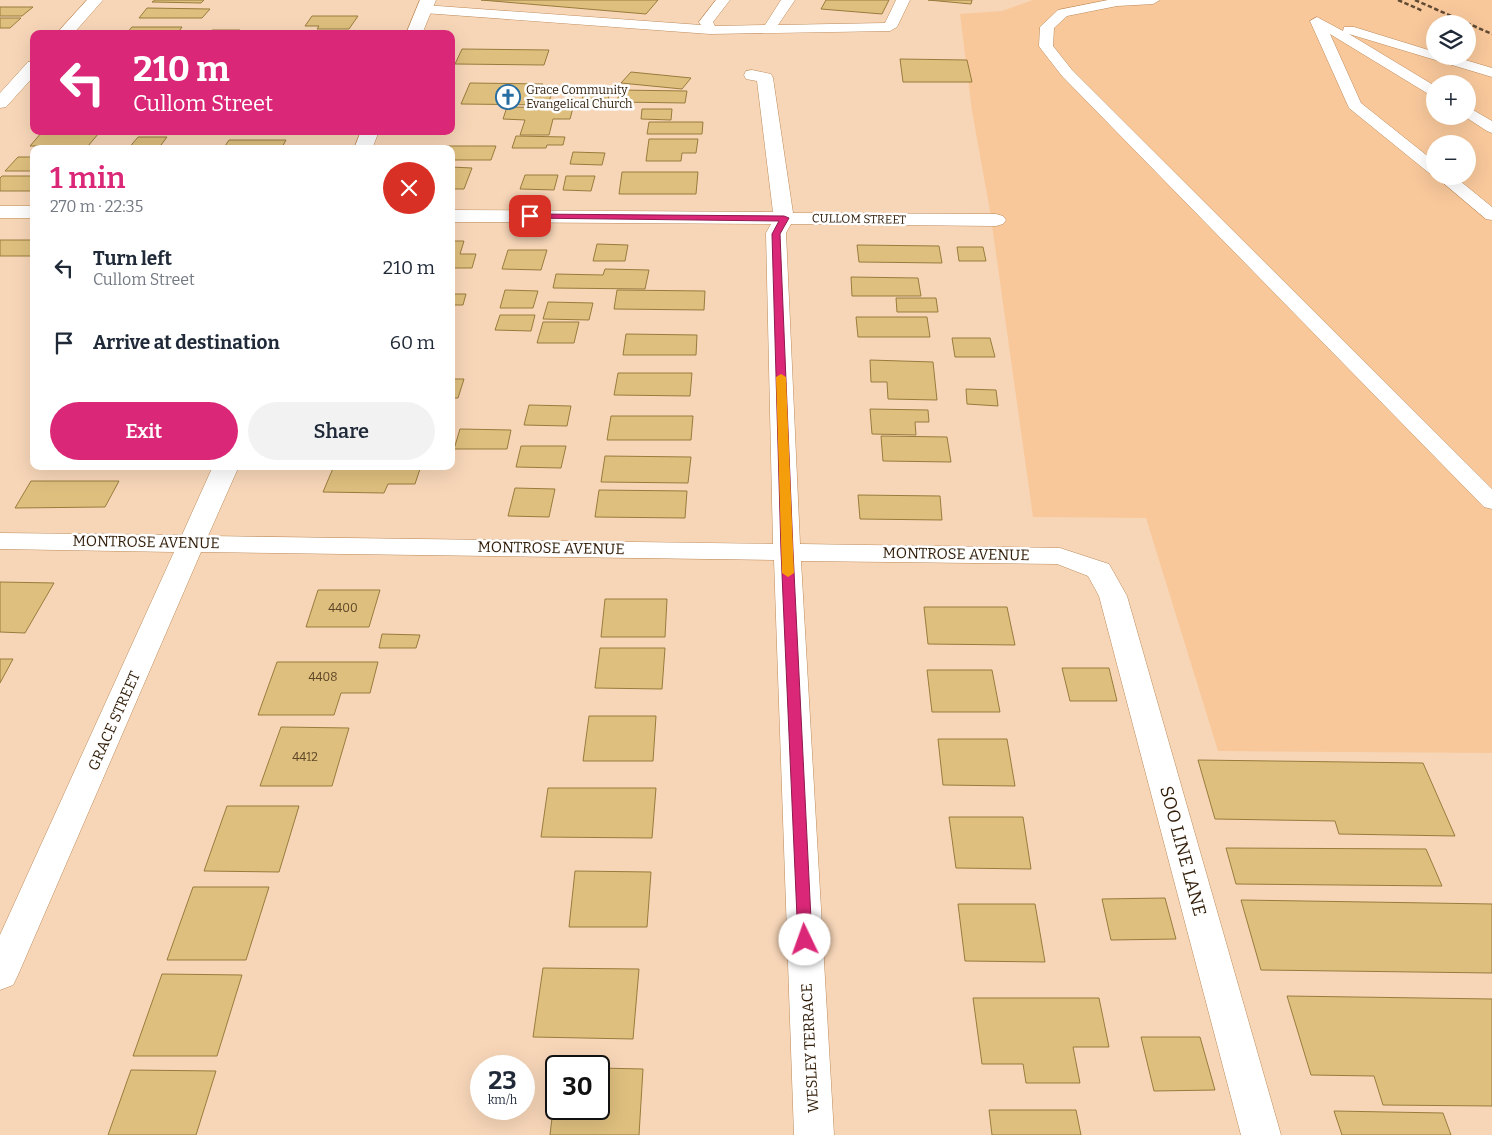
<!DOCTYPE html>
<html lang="en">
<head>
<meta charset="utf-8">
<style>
  body { margin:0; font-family:Bitter,serif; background:#f2f2f3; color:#1f2937; height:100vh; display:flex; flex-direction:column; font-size:19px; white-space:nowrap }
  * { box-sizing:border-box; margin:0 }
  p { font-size:16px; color:#747a83 }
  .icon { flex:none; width:28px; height:28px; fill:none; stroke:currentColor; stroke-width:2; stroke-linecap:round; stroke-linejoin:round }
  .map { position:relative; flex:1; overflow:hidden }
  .details { position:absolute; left:30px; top:145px; width:425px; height:325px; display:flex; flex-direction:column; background:#fff; border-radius:10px; box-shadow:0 5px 20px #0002 }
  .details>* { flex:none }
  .guide { position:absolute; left:30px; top:30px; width:425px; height:105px; border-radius:10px; box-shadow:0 5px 20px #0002; background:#db2777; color:#fff; overflow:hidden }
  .fabs { position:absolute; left:1426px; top:15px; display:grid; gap:10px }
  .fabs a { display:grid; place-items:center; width:50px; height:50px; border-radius:50%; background:#fff; box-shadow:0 5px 20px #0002; font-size:25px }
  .speed { position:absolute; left:470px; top:1055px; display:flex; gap:10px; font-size:25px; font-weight:700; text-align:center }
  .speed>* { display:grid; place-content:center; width:65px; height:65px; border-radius:50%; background:#fff; box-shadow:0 5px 20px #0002; line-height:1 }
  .speed small { font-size:12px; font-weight:400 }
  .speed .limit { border:2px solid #111; border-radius:8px; background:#fff; color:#111 }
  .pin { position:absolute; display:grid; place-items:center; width:42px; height:42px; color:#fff; margin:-21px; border-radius:10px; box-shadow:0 2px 8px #0006 }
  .me { position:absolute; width:55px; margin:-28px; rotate:357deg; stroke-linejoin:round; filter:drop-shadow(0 0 4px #0008) }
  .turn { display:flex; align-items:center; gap:18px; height:105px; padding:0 20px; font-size:22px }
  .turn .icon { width:65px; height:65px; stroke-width:2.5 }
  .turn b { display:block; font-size:35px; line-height:42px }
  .round { display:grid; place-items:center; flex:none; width:52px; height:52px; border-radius:26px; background:#f2f2f3 }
  .summary { display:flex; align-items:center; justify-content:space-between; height:85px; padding:0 20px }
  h1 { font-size:30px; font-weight:600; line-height:38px; color:#db2777 }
  .button { display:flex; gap:10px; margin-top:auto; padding:10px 20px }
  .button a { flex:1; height:58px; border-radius:30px; background:#db2777; color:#fff; font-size:20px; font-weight:600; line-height:58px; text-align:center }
  .button a+a { background:#f2f2f3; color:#1f2937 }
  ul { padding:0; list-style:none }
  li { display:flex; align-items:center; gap:15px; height:75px; padding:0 20px }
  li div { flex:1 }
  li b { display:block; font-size:19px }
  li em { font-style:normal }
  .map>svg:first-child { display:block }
</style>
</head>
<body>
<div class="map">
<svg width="1492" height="1135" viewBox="0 0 1492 1135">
  <rect width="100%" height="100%" fill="#f7d6b8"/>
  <path fill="#f8c89b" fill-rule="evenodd" d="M1033,0H1492V753L1218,751L1146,518L1033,517L990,211L972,111L960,14L1002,11ZM1435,24H1468V56H1435ZM1435,84H1468V116H1435ZM1435,144H1468V176H1435Z"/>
  <path fill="#debf7e" stroke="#997c3c" d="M155,0H204L201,3L152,2Z
    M481,0H658L646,14Z
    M826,0H889L882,14L821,9Z
    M928,0H972L971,4Z
    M0,7H33L22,16H0Z
    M147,8L210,9L202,18H139Z
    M312,16H358L349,29H317L319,26H305Z
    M0,18H21L10,28H0Z
    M132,27H182L177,34H126Z
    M212,30H240L237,34H209Z
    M299,31L351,32L350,34H297Z
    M462,49L549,50L544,65L455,64Z
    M900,59L967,60L972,82H903Z
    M631,72L691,78L682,89L621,83Z
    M470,83L543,84L542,89H553L548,105L461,104Z
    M620,90L687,91L685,103L617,102Z
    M583,95H609L607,107H580Z
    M507,107L573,108L570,119H553L549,135H520L525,120L503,119Z
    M642,109H672L671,120L641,119Z
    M649,122H703L702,134H647Z
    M42,132L99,133L88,146H30Z
    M516,136L565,137L563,145H547L546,148H512Z
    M138,137H167L158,149H128Z
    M649,139H698L696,153H682L681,161H646Z
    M229,140H286L281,149H223Z
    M438,146H496L491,160H451V149H436Z
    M573,152L605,153L602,165L570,164Z
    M18,157H34V171H5Z
    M451,167L472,168L464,189H451Z
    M622,172H698L696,194H619Z
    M525,175H558L554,190L520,189Z
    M2,176H34V191H0V178Z
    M566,176H595L591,191L563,190Z
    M0,240H34V254L32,256H0Z
    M451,241H464L460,254H476L472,268H451Z
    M597,244L628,245L625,261H593Z
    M857,245L939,246L942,263L859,262Z
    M957,247H983L986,261H959Z
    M508,250H547L541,270L502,269Z
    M605,269L649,270L645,289L553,288L556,274L603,275Z
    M851,277L918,278L921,296H852Z
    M505,290L538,291L533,308H500Z
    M617,290L705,291L704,310L614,309Z
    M451,294H466L463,305H451Z
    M896,298H936L938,312H897Z
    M548,302L593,303L589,320L543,319Z
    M500,315H535L531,331L495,330Z
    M856,317H927L930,337H858Z
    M543,322H579L574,343H537Z
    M626,334L697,335L696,355H623Z
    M952,338H990L995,357H955Z
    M870,360L933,362L937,400L888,399L887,382H871Z
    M618,373H692L690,396L614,395Z
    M451,379H464L458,398H451Z
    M966,389L996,390L998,406L967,404Z
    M529,405L571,406L567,426L524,425Z
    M870,409L928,410L929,422H915L916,435L872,434Z
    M611,416H693L691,440H607Z
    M460,429L511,430L507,449H454Z
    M881,436L947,437L951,462L883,461Z
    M521,446H566L561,468L516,467Z
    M605,456L691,457L688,483L601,482Z
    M334,466H421L415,484H388L384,493L323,492Z
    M31,481H119L105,507L15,508Z
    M515,488L555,489L549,517L508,516Z
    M599,490L687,491L685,518L595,517Z
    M858,495L940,496L942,520L860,519Z
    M0,582L54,583L25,633L0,632Z
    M318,590H380L369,627H306Z
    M605,599H667L665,637H601Z
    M924,607H1007L1015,645L928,644Z
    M382,634L420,635L416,648H379Z
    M600,648H665L662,689L595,688Z
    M0,659H13L0,683Z
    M277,662H378L370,693H341L334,715H258Z
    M1062,668H1109L1117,701H1070Z
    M927,670H992L1000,712H932Z
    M589,716H656L653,761H583Z
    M281,727L349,728L332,786H260Z
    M938,739H1007L1015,786L943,785Z
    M1198,760L1423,763L1455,836L1339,834L1335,821L1215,819Z
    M548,788H656L652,838L541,837Z
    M227,806H299L279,872L204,871Z
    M949,817H1023L1031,869L956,868Z
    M1226,848L1426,849L1442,886L1236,884Z
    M575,871L651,872L647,927H569Z
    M193,887H269L246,960H167Z
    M1165,898L1176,939L1111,940L1102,899Z
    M1241,900L1492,904V973L1261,970Z
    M958,904H1035L1045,962L965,961Z
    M543,968L639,969L633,1039L533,1037Z
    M162,974L242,975L217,1056H133Z
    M1287,996L1492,999V1106L1383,1105L1374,1076L1311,1075Z
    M973,998H1099L1109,1047H1073L1080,1083H1026L1023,1064H982Z
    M1141,1037H1200L1215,1090L1154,1091Z
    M599,1068L643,1069L639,1135H550L556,1083V1109H599Z
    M131,1070L216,1071L196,1135H108Z
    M989,1110H1076L1081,1135H992Z
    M1334,1111L1443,1113L1451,1135H1342Z"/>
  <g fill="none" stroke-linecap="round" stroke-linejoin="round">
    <defs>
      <path id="service" d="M716,0H730L713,22L715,26L765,25L781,0H795L778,25L885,23L896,0H910L897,27L890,31L710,34L424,13L417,9L424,5L701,25L699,22Z
        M1108,0H1160L1153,4L1117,6L1067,16L1054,28L1053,46L1072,70L1492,489V509L1484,507L1062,76L1041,49L1039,46L1040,27L1058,10Z
        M1317,17L1343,31L1344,27H1354L1435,52V56H1452L1492,68V77L1349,34L1435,86V96L1430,95L1330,34L1361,103L1435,162V175L1429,173L1349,108L1310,21Z
        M1468,107L1492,121V133L1487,131L1464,116H1468Z
        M1435,176H1454L1492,207V220L1486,219Z"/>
      <path id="minor" d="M87,0H103L73,34H56Z
        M420,0H436L422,34H406Z
        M34,61V76L6,107L0,108V93L28,62Z
        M752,70L771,74L773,78L793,213L996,214L1003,216L1006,220L1003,224L996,226L791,224L786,233L800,544L1060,548L1109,564L1127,596L1281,1135H1241L1099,596L1088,576L1057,564L801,561L834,1135H794L774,560L201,552L18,975L13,985L0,990V935L174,552L0,549V533L182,535L213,466H239L208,536L773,544L766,233L771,224L451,222V210L773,212L757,81L746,79L744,75L746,71Z
        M361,131H379L372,149H354Z
        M0,206H34V218H0Z"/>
    </defs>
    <use href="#service" stroke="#bd8a59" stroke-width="1"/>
    <use href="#minor" stroke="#bd8a59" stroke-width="1"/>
    <use href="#service" fill="#fff" fill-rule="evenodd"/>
    <use href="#minor" fill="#fff" fill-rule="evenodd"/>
    <path stroke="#614a33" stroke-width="2.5" stroke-dasharray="4.5 2.5" stroke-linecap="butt" d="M1398,0L1423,11
      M1415,0L1492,34"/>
  </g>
  <path fill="#db2777" stroke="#8e194d" d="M530,214L784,216L789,218L780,234L793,551L812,940L810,945L805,946L800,945L798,940L781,551L772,234L779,221L527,218L526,216Z"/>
  <path fill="#f59e0b" d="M781,374L786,377L794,573L788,577L782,573L776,377Z"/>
  <defs>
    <symbol id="church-ring" viewBox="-11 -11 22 22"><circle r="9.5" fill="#fefefe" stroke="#266da1" stroke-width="1.5"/><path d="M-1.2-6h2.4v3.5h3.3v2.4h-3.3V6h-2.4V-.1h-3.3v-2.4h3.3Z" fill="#266da1"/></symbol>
  </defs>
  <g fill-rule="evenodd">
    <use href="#church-ring" x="494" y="83" width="28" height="28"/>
  </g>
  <g text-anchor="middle" stroke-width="5" stroke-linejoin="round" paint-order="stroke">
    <g font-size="12" fill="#301c07" stroke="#fefefe" text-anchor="start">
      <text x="526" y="94">Grace Community<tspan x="526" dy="14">Evangelical Church</tspan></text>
    </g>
    <g font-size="12" fill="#301c07" stroke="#fefefe">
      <text transform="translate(859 219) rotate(1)" y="4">CULLOM STREET</text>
    </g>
    <g font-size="12" fill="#5c4525">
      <text x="343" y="612">4400</text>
      <text x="323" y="681">4408</text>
      <text x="305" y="761">4412</text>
    </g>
    <g font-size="15" fill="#301c07" stroke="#fefefe">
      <text transform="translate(146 542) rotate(1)" y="5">MONTROSE AVENUE</text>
      <text transform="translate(551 548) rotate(1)" y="5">MONTROSE AVENUE</text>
      <text transform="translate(956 554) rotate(1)" y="5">MONTROSE AVENUE</text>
      <text transform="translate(114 721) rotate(-66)" y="5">GRACE STREET</text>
      <text transform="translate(810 1048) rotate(-93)" y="5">WESLEY TERRACE</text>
    </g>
    <g font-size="18" fill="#301c07" stroke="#fefefe">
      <text transform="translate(1183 851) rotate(75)" y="6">SOO LINE LANE</text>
    </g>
  </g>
</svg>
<div class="fabs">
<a><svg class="icon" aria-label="layers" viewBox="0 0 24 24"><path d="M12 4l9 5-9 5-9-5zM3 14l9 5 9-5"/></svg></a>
<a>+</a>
<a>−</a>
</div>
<div class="speed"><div>23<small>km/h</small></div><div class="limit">30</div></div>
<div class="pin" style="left:530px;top:216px;background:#d93025"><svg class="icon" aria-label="arrive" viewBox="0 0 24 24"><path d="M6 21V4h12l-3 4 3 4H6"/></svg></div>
<svg class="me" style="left:805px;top:940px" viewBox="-20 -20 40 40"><circle r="19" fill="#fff"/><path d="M0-13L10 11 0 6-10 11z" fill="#db2777"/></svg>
<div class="guide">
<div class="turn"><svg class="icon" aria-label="left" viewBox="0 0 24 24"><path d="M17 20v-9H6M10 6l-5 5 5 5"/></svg><div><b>210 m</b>Cullom Street</div></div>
</div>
<section class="details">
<div class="summary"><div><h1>1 min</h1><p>270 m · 22:35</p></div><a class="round" style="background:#d93025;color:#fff"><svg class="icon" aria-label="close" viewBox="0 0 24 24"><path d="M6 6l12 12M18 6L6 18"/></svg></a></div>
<ul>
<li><svg class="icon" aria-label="left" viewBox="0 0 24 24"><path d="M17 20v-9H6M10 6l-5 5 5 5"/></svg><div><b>Turn left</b><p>Cullom Street</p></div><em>210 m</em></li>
<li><svg class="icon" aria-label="arrive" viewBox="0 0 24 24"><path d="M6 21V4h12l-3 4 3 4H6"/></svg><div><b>Arrive at destination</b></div><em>60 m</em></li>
</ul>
<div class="button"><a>Exit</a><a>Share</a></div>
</section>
</div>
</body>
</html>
